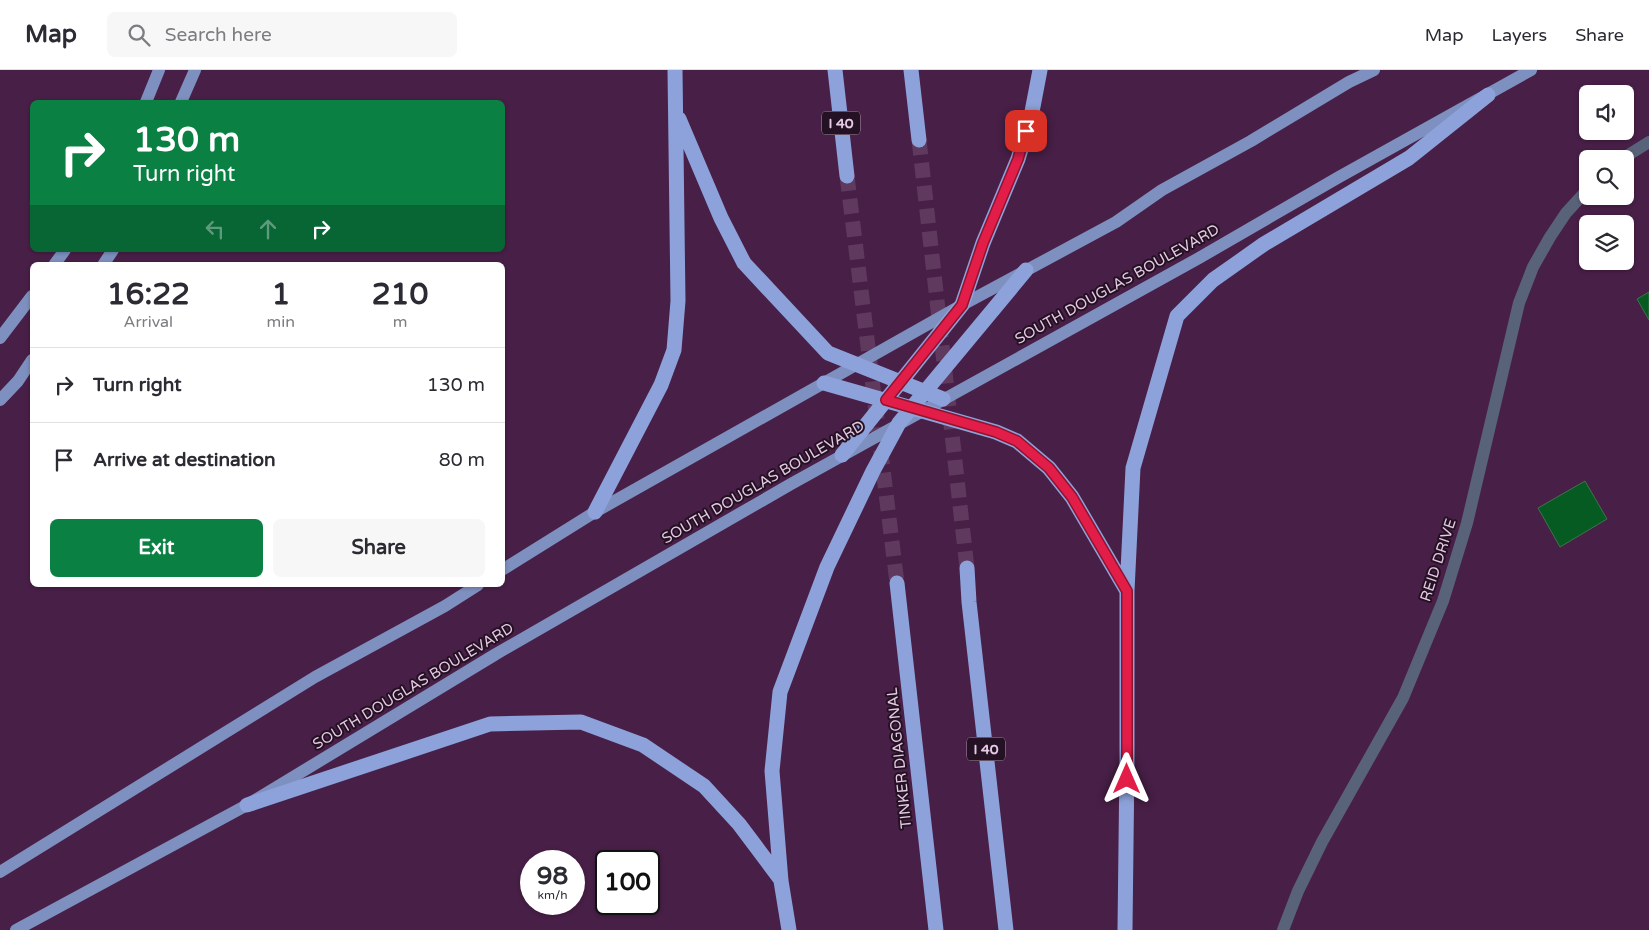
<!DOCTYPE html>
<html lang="en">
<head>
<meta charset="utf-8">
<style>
  body { margin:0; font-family:"Varela Round",sans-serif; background:#f7f7f7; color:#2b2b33; height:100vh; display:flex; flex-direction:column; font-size:19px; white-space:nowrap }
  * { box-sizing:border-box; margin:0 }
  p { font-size:16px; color:#7c7c81 }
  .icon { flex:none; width:28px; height:28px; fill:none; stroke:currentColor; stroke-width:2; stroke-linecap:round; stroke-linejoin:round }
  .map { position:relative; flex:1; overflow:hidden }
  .drawer { position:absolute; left:30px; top:192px; width:475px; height:325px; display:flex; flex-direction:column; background:#fff; border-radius:8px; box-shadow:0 1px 4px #0004 }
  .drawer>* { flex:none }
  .banner { position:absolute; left:30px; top:30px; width:475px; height:152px; border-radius:8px; box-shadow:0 1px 4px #0004; background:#0b8043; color:#fff; overflow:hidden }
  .tools { position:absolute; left:1579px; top:15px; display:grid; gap:10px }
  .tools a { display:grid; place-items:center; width:55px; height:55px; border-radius:8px; background:#fff; box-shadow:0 1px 4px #0004; font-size:25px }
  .speed { position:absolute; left:520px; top:780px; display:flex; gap:10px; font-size:25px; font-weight:700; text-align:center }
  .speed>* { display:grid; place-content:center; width:65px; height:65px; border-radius:50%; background:#fff; box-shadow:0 1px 4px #0004; line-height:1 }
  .speed small { font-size:12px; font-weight:400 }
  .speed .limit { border:2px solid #111; border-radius:8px; background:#fff; color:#111 }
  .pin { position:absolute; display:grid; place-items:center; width:42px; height:42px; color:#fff; margin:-21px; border-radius:10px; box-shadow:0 2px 8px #0006 }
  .me { position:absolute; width:55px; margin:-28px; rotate:0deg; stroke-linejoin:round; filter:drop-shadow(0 0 4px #0008) }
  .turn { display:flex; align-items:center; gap:18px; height:105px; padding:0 20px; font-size:22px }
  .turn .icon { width:65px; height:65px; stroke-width:2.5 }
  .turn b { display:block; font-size:35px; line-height:42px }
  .lanes { display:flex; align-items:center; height:48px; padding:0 20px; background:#0003; justify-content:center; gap:25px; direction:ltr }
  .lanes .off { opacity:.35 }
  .eta { display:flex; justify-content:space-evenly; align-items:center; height:85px; text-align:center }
  .eta b { font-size:30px; font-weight:800; line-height:35px }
  .button { display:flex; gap:10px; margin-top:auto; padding:10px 20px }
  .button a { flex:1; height:58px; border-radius:8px; background:#0b8043; color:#fff; font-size:20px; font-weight:800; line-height:58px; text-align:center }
  .button a+a { background:#f7f7f7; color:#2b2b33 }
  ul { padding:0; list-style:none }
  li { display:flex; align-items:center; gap:15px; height:75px; padding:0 20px; border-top:1px solid #e1e1e2 }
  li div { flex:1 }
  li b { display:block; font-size:19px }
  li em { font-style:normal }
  header { display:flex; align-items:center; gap:30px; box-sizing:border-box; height:70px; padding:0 25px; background:#fff; border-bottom:1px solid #e1e1e2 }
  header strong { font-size:24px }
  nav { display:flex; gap:28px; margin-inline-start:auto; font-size:18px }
  .search { width:350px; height:45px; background:#f7f7f7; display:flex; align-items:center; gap:12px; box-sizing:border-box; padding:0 18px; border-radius:8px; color:#7c7c81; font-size:19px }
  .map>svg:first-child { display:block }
</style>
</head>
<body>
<header>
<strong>Map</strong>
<div class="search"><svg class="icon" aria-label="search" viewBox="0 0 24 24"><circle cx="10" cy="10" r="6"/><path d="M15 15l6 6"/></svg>Search here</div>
<nav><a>Map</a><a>Layers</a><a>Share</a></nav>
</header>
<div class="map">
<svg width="1649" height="860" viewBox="0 0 1649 860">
  <rect width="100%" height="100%" fill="#481f47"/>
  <path fill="#065b23" stroke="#407349" d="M1649,222V250L1637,229Z
    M1585,411L1607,449L1560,477L1538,438Z"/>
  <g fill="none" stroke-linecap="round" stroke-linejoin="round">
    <path stroke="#5f395e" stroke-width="15" stroke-dasharray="15 8" stroke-linecap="butt" d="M919,70L967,498
      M847,106L897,513"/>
    <path stroke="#586279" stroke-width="12" d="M1622,89L1649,72
      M1283,860L1298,821L1322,772L1403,628L1443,531L1467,453L1519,233L1533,197L1550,167L1566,143L1588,119"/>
    <path stroke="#7e90bf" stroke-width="12" d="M146,32L159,0
      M181,32L195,0
      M54,195L65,180
      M103,195L113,180
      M0,268L32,226
      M0,330L18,311L32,290
      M502,500L595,442L962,235L1116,152L1162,120L1251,71L1349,12L1374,0
      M0,802L315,607L445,536L478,515
      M16,860L247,735L496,584L791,414L1199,188L1339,107L1531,0"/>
    <path stroke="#8da2da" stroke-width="15" d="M835,0L847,106
      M911,0L919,70
      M679,49L721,148L744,193L828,283L943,329
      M824,313L996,362L1017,371L1049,398L1072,427L1127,521
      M842,385L962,235L983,173L1018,89L1031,47L1040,0
      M595,442L661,315L674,280L678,231L675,0
      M967,498L969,532L1006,860
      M897,513L936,860
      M247,735L490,654L581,652L643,675L704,716L739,754L781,810
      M789,860L781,811L772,701L780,622L827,497L873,401L899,353L1026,200
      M1125,860L1127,690V521L1133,398L1177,246L1213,210L1264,174L1409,88L1488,25"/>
  </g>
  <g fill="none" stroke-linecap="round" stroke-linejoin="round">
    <defs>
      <path id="route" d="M1026,61L1018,89L983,173L962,235L886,330L996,362L1017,371L1049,398L1072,427L1127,521V709"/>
    </defs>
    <use href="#route" stroke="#92132f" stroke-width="12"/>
    <use href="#route" stroke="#e11d48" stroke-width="9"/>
  </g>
  <g text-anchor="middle" stroke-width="4" stroke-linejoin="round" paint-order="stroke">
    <g fill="#241123" stroke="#aa92a9" stroke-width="1">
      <rect x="822" y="41.5" width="38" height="23" rx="4"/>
      <rect x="967" y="667.5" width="38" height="23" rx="4"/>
    </g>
    <g font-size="14" font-weight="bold" fill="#e4cae2">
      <text x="841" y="58">I 40</text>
      <text x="986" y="684">I 40</text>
    </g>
    <g font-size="15" fill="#e4cae2" stroke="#241123">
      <text transform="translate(1117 214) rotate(-29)" y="5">SOUTH DOUGLAS BOULEVARD</text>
      <text transform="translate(763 412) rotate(-30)" y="5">SOUTH DOUGLAS BOULEVARD</text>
      <text transform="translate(1438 490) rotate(-72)" y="5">REID DRIVE</text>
      <text transform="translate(413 616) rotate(-31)" y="5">SOUTH DOUGLAS BOULEVARD</text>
      <text transform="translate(899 688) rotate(-96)" y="5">TINKER DIAGONAL</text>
    </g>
  </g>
</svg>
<div class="tools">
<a><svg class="icon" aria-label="sound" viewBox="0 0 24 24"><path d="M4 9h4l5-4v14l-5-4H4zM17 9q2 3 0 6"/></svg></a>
<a><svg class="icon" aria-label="search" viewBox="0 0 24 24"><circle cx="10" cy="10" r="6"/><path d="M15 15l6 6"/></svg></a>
<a><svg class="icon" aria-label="layers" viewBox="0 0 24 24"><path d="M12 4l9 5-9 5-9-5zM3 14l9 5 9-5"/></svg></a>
</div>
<div class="speed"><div>98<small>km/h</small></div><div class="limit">100</div></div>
<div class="pin" style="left:1026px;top:61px;background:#d93025"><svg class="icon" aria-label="arrive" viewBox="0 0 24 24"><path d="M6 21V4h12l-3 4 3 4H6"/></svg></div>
<svg class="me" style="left:1127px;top:709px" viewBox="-20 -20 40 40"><path d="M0-17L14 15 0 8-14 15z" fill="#e11d48" stroke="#fff" stroke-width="4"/></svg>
<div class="banner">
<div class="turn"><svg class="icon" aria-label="right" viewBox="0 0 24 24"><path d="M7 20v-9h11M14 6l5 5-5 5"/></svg><div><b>130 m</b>Turn right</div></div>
<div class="lanes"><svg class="icon off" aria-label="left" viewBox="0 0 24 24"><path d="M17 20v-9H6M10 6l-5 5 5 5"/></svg><svg class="icon off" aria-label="ahead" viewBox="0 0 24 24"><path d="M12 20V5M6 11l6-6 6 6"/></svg><svg class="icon" aria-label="right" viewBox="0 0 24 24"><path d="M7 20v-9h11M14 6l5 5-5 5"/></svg></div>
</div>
<section class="drawer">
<div class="eta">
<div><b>16:22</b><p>Arrival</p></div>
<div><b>1</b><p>min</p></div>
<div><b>210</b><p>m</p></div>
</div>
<ul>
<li><svg class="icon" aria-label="right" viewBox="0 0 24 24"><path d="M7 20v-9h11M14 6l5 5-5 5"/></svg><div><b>Turn right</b></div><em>130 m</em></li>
<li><svg class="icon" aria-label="arrive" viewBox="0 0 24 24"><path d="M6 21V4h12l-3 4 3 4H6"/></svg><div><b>Arrive at destination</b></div><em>80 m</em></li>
</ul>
<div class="button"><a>Exit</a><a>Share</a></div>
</section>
</div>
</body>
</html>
